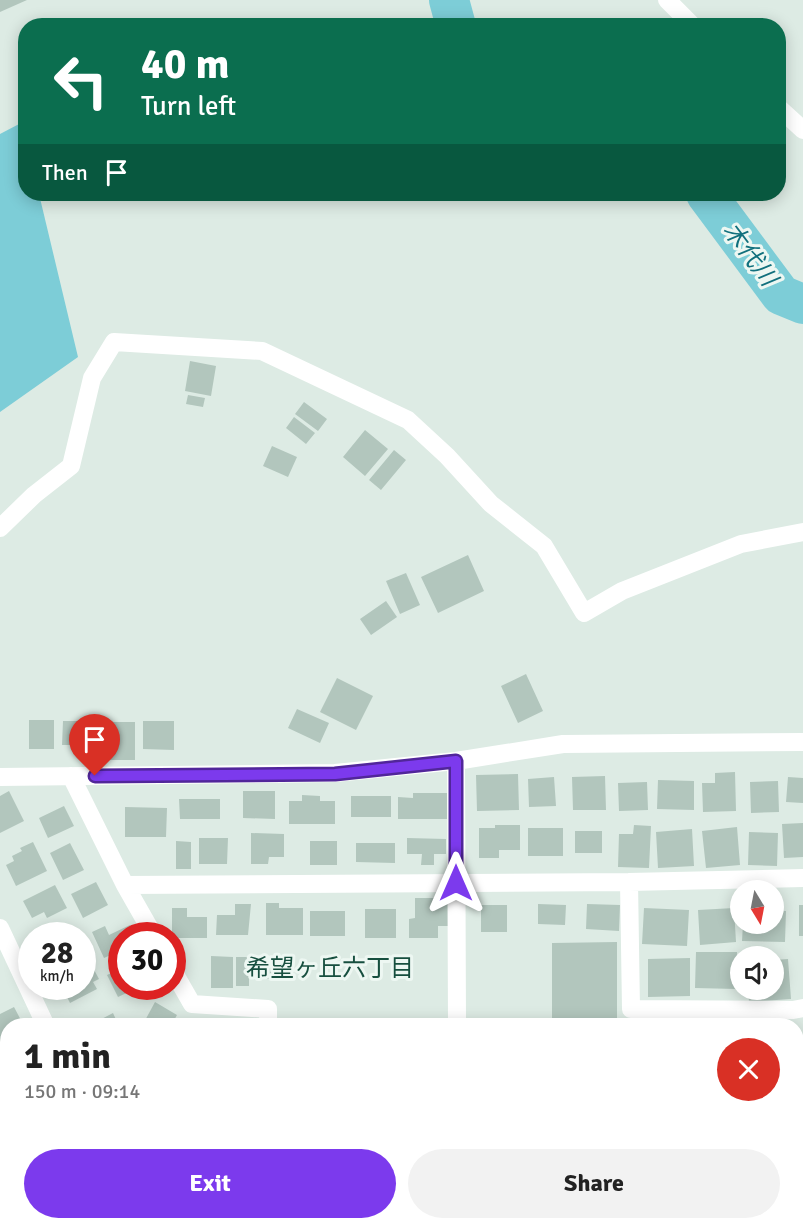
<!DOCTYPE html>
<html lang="en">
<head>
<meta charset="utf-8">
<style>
  body { margin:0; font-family:Signika,"Noto Sans JP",sans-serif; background:#f2f2f2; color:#222; height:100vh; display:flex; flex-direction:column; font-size:22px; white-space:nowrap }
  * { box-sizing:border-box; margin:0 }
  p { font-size:20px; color:#767676 }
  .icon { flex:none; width:33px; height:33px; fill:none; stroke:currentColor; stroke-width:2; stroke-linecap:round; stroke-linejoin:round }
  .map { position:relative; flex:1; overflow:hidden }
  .side { position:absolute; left:0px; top:1018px; width:804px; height:212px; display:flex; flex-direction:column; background:#fff; border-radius:24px 24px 0 0; box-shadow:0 3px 15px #0003 }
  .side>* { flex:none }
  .hud { position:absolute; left:18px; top:18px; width:768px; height:183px; border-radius:24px; box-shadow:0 3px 15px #0003; background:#0b6e4f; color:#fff; overflow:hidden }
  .needle { width:39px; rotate:170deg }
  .buttons { position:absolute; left:730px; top:880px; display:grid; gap:12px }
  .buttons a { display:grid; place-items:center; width:54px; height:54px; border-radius:50%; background:#fff; box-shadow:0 3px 15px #0003; font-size:30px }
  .speed { position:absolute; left:18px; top:922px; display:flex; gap:12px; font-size:30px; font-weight:700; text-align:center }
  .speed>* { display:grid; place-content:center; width:78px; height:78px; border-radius:50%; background:#fff; box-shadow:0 3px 15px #0003; line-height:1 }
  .speed small { font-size:15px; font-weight:400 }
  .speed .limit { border:9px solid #d22; background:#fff; color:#111 }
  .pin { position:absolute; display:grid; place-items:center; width:51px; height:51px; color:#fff; margin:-62px -26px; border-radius:50% 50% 50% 0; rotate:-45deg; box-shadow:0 0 6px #0007 }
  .pin .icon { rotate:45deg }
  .me { position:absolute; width:66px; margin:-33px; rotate:0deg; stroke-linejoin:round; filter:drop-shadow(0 0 4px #0008) }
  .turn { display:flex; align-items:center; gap:21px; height:126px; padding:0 24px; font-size:27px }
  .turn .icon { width:78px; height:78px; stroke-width:2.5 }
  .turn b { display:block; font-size:42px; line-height:51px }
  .then { display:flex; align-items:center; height:57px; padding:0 24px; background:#0003; gap:12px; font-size:22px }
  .round { display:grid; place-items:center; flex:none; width:63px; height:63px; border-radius:32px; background:#f2f2f2 }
  .headline { display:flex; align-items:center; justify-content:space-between; height:102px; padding:0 24px }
  h1 { font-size:36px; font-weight:800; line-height:45px }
  .button { display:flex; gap:12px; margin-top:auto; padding:12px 24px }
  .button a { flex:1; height:69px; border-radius:36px; background:#7c3aed; color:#fff; font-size:24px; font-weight:800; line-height:69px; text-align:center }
  .button a+a { background:#f2f2f2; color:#222 }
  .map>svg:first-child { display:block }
</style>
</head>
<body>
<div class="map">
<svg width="803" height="1229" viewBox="0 0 803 1229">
  <rect width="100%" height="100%" fill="#ddebe4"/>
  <path fill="#7dcdd7" d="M21,123L26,140V194H39L78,357L0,412V134Z"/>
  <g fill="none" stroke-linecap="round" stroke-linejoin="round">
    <path stroke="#7dcdd7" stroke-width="40" d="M449,0L456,26
      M706,194L781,295L803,304"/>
  </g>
  <path fill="#b2c6bd" d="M0,0H27L0,12Z
    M190,361L216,366L211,396L185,391Z
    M188,395L205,398L203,407L186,404Z
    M304,402L327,419L318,431L295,414Z
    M294,417L315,433L306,444L286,428Z
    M365,430L388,449L365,476L343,457Z
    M272,446L297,457L288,477L263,466Z
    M394,450L406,460L381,490L369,480Z
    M468,555L484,591L438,613L421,577Z
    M406,573L420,605L400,614L386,581Z
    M386,601L397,617L371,635L360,619Z
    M526,674L543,711L518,723L501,686Z
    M337,678L373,696L356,730L320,712Z
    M297,709L329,723L320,743L288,728Z
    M29,720H54V749H29Z
    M63,721H94V752H73V745H62Z
    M143,721H174V750L143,749Z
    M105,722H135V760H105Z
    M735,772L736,811L703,812L702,783H715V773Z
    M518,774L519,810L477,811L476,775Z
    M605,776L606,810H573L572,777Z
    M554,777L556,806L529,807L528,779Z
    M788,777L803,778V803L786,802Z
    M658,780L694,781V810L657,809Z
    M778,781L779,812L751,813L750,782Z
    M647,782L648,810L619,811L618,783Z
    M9,791L24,821L0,833V796Z
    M243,791H275V819L243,818Z
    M413,793H447V819H398V797L413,798Z
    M302,795L320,796V801H335V824H289V801H302Z
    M351,796H391V817H351Z
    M179,799H220V819H180Z
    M64,806L74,826L48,838L39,818Z
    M125,807L167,808L166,837H125Z
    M803,823V857L784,858L782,824Z
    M495,825H520V850H499V858H479V828H495Z
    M634,825L651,826L649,868L618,867L619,834H633Z
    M737,827L740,865L706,868L702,831Z
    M528,828H563V856H528Z
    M692,829L694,866L658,868L656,832Z
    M575,831H602V853H575Z
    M749,832L778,833L777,866L748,865Z
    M251,833L284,834V857H269L268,864H251Z
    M199,838H228L227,864H199Z
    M407,838L446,839V854H434V865H421L422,854H407Z
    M176,841L191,842V869H176Z
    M310,841H337V865H310Z
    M33,842L47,871L16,886L6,865L14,861L12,856L22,851L20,848Z
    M70,843L84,870L63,880L50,853Z
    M356,843H395V863L356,862Z
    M96,882L108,905L83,918L71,894Z
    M55,885L67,908L47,918L44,912L32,918L23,901Z
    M415,898H448V926H438V938H409V919L415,918Z
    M266,903H279V908H303V935H266Z
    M235,904H251L248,935H216L217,915H235Z
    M538,904L566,905L565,925L538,924Z
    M587,904L620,905L619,931L586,929Z
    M481,905H507V932H481Z
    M799,905H803V936H799Z
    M172,908H187V917H207V938H172Z
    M644,908L689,910L687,946L642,944Z
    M734,908L736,942L700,945L698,910Z
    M365,909H396V938H365Z
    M774,910L786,911L785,942L742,941L743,924H774Z
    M310,911H345V936H310Z
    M62,923L65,929L50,936L47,930Z
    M130,925L136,936H122V950L104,958L92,932L105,926L109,935Z
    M617,942V1026H552V943Z
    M696,952H737L736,989L695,988Z
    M211,956L233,957V988H211Z
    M236,957H250V960H281V979H249V986H236Z
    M690,958V996L648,997V959Z
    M788,959L791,999L749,1002L748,990H774V960Z
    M92,966L99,979L93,982L97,989L70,1003L62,987H82V971Z
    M122,968V987H139L118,997L107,975Z
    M155,1002L177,1015L171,1026H142Z
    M14,1007L24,1026H8V1045L0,1048V1014Z
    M113,1013L119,1026H93L92,1024Z
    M257,1018L258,1026H218V1019Z
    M796,1050H803V1069L796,1070Z
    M803,1084V1115L796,1116V1085Z
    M0,1088L8,1103V1116L0,1119Z
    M68,1222H112L111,1229H66Z
    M130,1222H155L156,1229H130Z
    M181,1222H205L206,1229H182Z
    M268,1222H301V1229H268Z
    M603,1222H627L628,1227L604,1228Z
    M632,1222H655L656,1229H633Z
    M702,1222H727L728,1229H702Z
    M407,1223H441V1229H407Z
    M215,1225H249V1229H215Z
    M320,1225H344V1229H320Z"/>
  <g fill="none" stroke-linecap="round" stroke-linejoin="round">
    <path stroke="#fff" stroke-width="18" d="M0,528L34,495L71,466L92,378L114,342L262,351L408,420L447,456L491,504L544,546L584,613L622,591L741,544L803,532
      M456,761L457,1026
      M71,776L125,885L629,882
      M0,777L335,773L456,761L563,744L803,742
      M803,878L629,882L631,1009L793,1010L803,1008
      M125,885L154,936
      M0,928L46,1026
      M172,969L192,1004L268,1009V1026
      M0,1060L8,1057
      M796,1132L803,1131
      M0,1201L8,1209
      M24,1222L32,1229
      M457,1222V1229"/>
    <path stroke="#fff" stroke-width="18" d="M667,0L693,26
      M778,107L803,130"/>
  </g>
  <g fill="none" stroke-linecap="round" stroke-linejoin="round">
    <defs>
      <path id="route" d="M95,776L335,774L456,761V883"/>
    </defs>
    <use href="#route" stroke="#51269a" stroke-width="15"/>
    <use href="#route" stroke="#7c3aed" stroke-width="10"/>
  </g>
  <g text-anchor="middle" stroke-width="6" stroke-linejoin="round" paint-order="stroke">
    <g font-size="24" font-style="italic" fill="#11707d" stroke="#edf7f2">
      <text transform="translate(750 254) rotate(53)" y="8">木代川</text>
    </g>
    <g font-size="24" fill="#174f3f" stroke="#edf7f2">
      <text x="330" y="976">希望ヶ丘六丁目</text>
    </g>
  </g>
</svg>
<div class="buttons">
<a><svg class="needle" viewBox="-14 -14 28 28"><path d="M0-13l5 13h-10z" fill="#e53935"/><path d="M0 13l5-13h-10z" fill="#767676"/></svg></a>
<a><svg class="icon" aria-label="sound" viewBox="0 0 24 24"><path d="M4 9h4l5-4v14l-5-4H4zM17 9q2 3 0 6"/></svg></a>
</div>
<div class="speed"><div>28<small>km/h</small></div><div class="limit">30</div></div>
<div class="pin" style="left:95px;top:776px;background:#d93025"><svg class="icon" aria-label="arrive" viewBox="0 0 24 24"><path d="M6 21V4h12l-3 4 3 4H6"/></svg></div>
<svg class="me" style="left:456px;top:883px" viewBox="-20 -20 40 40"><path d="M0-17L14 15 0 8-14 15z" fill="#7c3aed" stroke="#fff" stroke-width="4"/></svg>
<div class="hud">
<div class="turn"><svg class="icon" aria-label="left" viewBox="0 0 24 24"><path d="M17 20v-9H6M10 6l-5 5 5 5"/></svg><div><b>40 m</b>Turn left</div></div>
<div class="then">Then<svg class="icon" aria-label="arrive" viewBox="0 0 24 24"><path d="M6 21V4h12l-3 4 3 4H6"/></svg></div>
</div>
<section class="side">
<div class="headline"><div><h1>1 min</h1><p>150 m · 09:14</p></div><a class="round" style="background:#d93025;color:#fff"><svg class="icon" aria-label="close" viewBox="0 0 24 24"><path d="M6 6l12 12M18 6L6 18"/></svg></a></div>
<div class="button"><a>Exit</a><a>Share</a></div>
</section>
</div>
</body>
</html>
